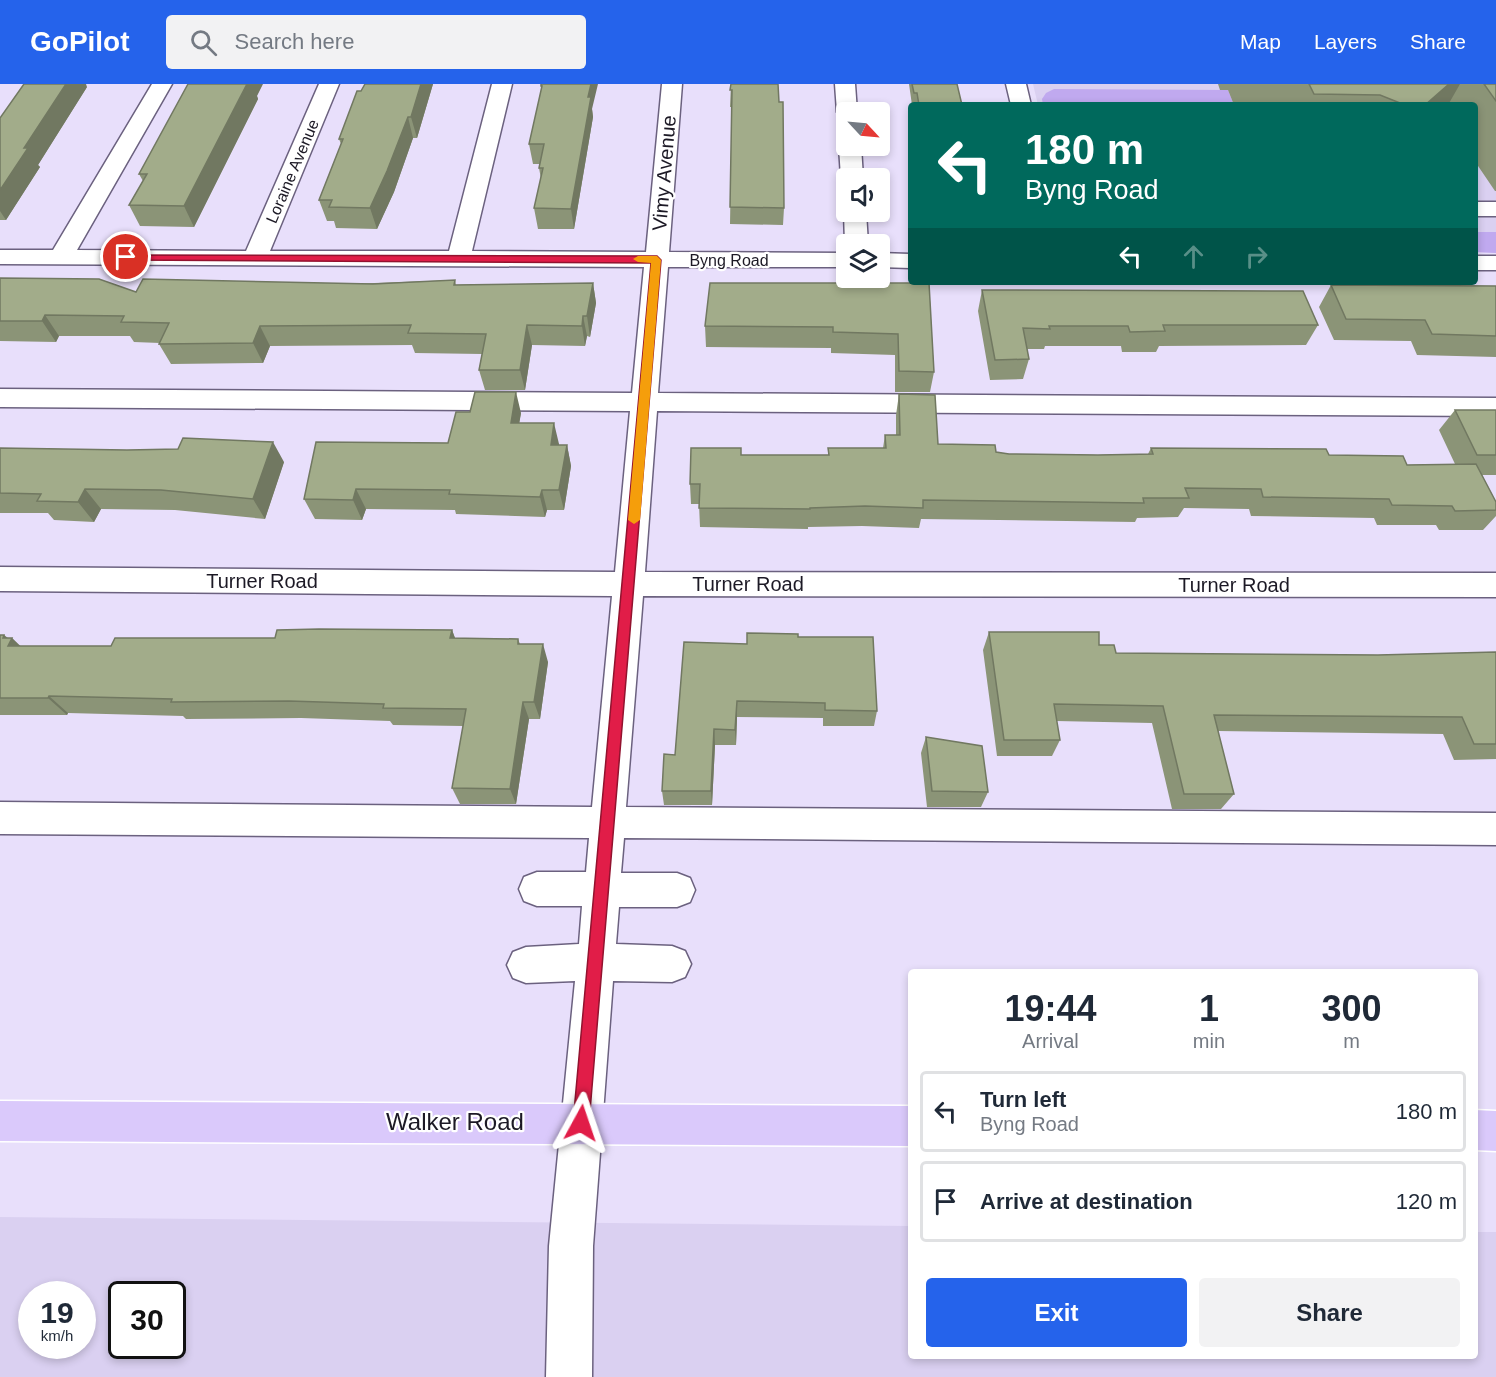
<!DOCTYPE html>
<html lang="en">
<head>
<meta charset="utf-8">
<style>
  body { margin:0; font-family:Arial,sans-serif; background:#f2f2f3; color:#1f2937; height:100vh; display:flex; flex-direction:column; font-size:22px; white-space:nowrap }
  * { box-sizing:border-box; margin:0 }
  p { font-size:20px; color:#747a83 }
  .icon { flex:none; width:33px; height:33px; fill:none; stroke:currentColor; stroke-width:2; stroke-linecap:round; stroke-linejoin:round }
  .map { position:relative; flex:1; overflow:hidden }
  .drawer { position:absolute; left:908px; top:885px; width:570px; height:390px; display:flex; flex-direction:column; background:#fff; border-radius:6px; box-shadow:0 3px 9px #0003 }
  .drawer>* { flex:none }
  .banner { position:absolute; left:908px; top:18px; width:570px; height:183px; border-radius:6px; box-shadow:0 3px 9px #0003; background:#00695c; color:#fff; overflow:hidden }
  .needle { width:39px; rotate:116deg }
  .buttons { position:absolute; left:836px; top:18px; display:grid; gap:12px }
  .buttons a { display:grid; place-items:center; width:54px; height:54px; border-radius:6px; background:#fff; box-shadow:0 3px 9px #0003; font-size:30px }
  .speed { position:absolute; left:18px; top:1197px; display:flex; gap:12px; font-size:30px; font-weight:700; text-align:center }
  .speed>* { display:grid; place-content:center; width:78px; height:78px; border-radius:50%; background:#fff; box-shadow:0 3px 9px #0003; line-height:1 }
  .speed small { font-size:15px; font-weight:400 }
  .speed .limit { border:3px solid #111; border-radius:9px; background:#fff; color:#111 }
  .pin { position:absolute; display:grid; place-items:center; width:51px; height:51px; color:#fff; margin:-26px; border:3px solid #fff; border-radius:50%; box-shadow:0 2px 6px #0007 }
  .me { position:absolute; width:66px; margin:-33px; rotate:5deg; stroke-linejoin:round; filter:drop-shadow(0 0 4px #0008) }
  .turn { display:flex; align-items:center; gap:21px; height:126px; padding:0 18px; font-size:27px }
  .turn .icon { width:78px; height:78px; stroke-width:2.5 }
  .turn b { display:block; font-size:42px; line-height:51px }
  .lanes { display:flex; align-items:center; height:57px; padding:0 18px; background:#0003; justify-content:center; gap:30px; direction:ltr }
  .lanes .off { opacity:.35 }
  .eta { display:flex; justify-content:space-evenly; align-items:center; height:102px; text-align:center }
  .eta b { font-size:36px; font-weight:600; line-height:42px }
  .cta { display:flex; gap:12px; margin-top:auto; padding:12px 18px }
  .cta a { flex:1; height:69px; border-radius:6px; background:#2563eb; color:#fff; font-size:24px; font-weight:600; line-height:69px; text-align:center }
  .cta a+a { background:#f2f2f3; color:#1f2937 }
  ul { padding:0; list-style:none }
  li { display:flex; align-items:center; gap:18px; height:81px; margin:0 12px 9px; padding:0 6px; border:3px solid #e0e1e3; border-radius:6px }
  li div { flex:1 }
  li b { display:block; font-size:22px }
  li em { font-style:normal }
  header { display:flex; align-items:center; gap:36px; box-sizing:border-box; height:84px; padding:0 30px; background:#2563eb; color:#fff }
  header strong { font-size:28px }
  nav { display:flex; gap:33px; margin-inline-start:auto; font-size:21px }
  .search { width:420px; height:54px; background:#f2f2f3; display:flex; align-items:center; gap:15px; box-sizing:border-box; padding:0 21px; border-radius:6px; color:#747a83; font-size:22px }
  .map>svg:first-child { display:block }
</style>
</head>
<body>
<header>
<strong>GoPilot</strong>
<div class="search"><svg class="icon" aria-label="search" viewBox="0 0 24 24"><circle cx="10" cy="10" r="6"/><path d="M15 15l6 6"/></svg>Search here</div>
<nav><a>Map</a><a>Layers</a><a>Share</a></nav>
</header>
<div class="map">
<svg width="1496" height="1293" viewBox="0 0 1496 1293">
  <rect width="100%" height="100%" fill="#e8dffb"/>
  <path fill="#dad0f1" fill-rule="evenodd" d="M1033,0H1496V169L1475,168L1474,21H1038Z
    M0,1133L910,1142V1272H1474L1475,1148H1496V1293H0ZM32,1210H82V1262H32ZM122,1210H172V1262H122Z"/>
  <path fill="#c0a9ef" d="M1054,5L1228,6L1234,21L1111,19V21H1043L1042,15L1046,9Z
    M1474,148H1496V169L1475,168Z"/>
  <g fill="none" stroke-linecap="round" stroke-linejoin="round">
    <defs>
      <path id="minor" d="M152,0H172L77,166L246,167L319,0H339L270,167H449L492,0H512L472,167L646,168L662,0H682L669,168L846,169V183H668L658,309L1496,314V332L657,327L645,488L1496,489V513L643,512L626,723L1496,729V761L624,754L621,789H677L690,794L695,806L690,818L677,823H619L616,860L672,862L685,867L691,880L685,893L672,898L613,897L593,1162L592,1293H546L549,1162L575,897L526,899L513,894L507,881L513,868L526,863L579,860L582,822H537L524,817L519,805L524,793L537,788H586L589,754L0,750V718L592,723L612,512L0,507V483L615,488L630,327L0,323V305L632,309L644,183L0,180V166H53Z
        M835,0H855L857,28H846V34L840,32L837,28Z
        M1006,0H1026L1031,21H1011Z
        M842,57H846V62H861L863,94H846V99L841,94L839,62Z
        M1474,118H1496V132H1474Z
        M846,124V128H866L868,160H845L844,128Z
        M879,169L910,170V184L879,183Z
        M1474,172H1496V186H1474Z"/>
      <path id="major" d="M0,1017L910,1022V1062L0,1057Z
        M1474,1026L1496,1027V1067L1474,1066Z"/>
    </defs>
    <use href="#minor" stroke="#6b617f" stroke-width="3"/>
    <use href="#major" stroke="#fff" stroke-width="3"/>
    <use href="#minor" fill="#fff" fill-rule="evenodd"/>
    <use href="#major" fill="#dac9fb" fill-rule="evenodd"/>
  </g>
  <path fill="#8b9477" d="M365,0H433L417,54H413L394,108L377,145L336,144L334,137H327L319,116L341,60L339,55Z
    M541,0L592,25L593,33L574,145H538L534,124L541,95L539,84L540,80H533L529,60L541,7Z
    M731,0L784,124L783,141L730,140L732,23H730Z
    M909,0H957L962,21H912Z
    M1218,0H1496V107H1495L1474,76V21H1234L1228,6H1220Z
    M87,3L38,81L40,83L6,136H0V34Z
    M257,12L258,15L194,143L140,142L129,121L143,97L139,90Z
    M0,194L136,208L455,196L456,201L593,199L596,219L590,253L587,252L585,262L532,261L525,306H485L479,286L482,270L415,269L412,261L270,262L263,279L171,280L159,260L160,259L134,258L130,252H59L56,258L0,257Z
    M929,199L934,288L930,308H895V271L831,269V264L706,263L705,242Z
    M1331,201L1496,202V273L1417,271L1411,257L1334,256L1319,223Z
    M982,206L1318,241L1306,261L1159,262L1156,268H1122L1121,262H1045L1044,265H1027L1029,275L1023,295L990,296L978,227Z
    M899,310L938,360L1009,370L1098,371L1148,370L1151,364L1329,371L1407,381L1455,380L1439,346L1455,326H1496V391H1482L1496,418V432L1483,446H1439L1436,441H1377L1374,434L1251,432L1249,425L1184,424L1178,433L1137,434L1135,438L921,435L919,444L862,442L808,443V445L700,443L699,420H691L690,400L741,371H828V364H883L885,351H896V331Z
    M521,329L519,339L559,360V361H567L571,382L564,426H547L545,433L456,430L455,426L366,425L362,436L315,435L304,415L448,359Z
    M0,364L284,378L265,435L175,426L101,425L94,438L54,436L48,429H0Z
    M452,546L455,554L518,555L520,560L548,578L540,635H529L516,720H460L452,704L463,642L393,641L390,637L301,634L186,635L183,632L68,629L67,631H0V551H4L8,554H12L19,562H111Z
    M989,548L1099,561L1116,569L1378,571L1496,568V675L1454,676L1443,650L1218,647L1234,710L1221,725H1172L1152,639L1056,637L1060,656L1052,672H997L983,566Z
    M798,553L877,627L874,642H823V634L737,633L736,661H715L712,721H664L662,707L675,671L747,560Z
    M926,653L988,708L981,723H927L921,669Z"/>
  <path fill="#717861" d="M66,0H86L87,3L38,81L40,83L6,136L0,127V106L24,64Z
    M247,0H263L257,12L258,15L194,143L184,122Z
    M421,0H433L417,54L411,33Z
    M591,0H598L592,25L593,33L574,145L571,125L588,13Z
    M1449,0H1460L1448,21H1425Z
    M408,33L413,54L394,108L377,145L370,124Z
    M593,199L596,219L590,253L587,232Z
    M45,231L59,252L56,258L42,237Z
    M583,232L587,252L585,262L582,242Z
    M527,241L532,261L525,306L520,286Z
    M260,242L270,262L263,279L253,259Z
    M516,308L521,329L516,359L511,339Z
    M554,339L559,360L555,382L551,361Z
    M273,358L284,378L265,435L253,415Z
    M567,361L571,382L564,426L559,406Z
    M85,405L101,425L94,438L78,418Z
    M356,405L366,425L362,436L353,416Z
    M542,406L547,426L545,433L540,413Z
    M452,546L459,565L450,554Z
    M4,551L10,557L12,554L31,572L8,562L3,554Z
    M543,560L548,578L540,635L534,618Z
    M49,612L68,629L67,631L48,614Z
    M737,617V633L736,661L735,646Z
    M523,618L529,635L516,720L510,705Z
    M714,645L715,661L712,721L711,707Z"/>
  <path fill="#a2ac8a" stroke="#717861" stroke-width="1.5" d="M24,0H66L24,64H28L0,106V34Z
    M188,0H247L184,122L129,121L147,90H139Z
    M365,0H421L411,33H408L387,87L370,124L329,123L332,116H319L343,55H339L357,7H361Z
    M541,0H591L588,13H591L571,125L534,124L543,84H539L544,60H529L542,2H541Z
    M731,0H778L779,18H783L784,124L730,123L732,6H730Z
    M912,0H957L962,21H919L917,9H914Z
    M1309,0H1449L1425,21H1405L1380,11L1314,10Z
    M1484,0H1496V17Z
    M0,194L99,195L136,208L143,195L373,200L455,196L454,201L593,199L587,232H583L582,242L527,241L520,286H479L486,250L408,249L411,241L260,242L253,259L159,260L169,239L121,238L124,232L45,231L42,237H0Z
    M710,199H929L934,288L899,287L898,250L833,248V243L705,242Z
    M1331,201L1496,202V252L1432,250L1425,236L1346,235Z
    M982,206L1303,207L1318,241H1163L1165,247L1130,248L1128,242H1049L1050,245L1023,244L1029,275L995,276Z
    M475,308H516L511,339H554L551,361H567L559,406H542L540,413L449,410L450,406L356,405L353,416L304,415L316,358L448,359L456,328H470Z
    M899,310L935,311L938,360L995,361L996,368L1009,370L1098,371L1153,370L1151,364L1326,365L1329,371L1403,372L1407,381L1476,380L1496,418V426L1455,427L1452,422L1392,421L1389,415L1263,413L1261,405L1185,404L1189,414H1143L1144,419L923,416V424L865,422L810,424V425L699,424L700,400H690L691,364H741V371H829L828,364H886L885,351H900Z
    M1455,326H1496V371H1477Z
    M183,354L273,358L253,415L161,406L85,405L78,418L37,417L41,410L0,409V364L127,366L178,365Z
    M319,545L452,546L450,554L518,555V560H543L534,618H523L510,705L452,704L466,625L383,624L384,620L289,617L171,618L172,615L49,612L48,614H0V551H4L3,554H12L8,562H111L115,554H275L277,546Z
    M989,548H1099V561H1114L1116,569L1378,571L1496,568V660H1474L1462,633L1214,631L1234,710H1184L1163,622L1054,620L1060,656H1004Z
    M747,549L798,550V553H873L877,627L825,626V619L737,617L735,646L714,645L711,707H662L664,670L675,671L684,558L747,560Z
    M926,653L982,662L988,708L932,707Z"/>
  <path fill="#e11d48" stroke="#92132f" stroke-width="1.5" d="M122,171L657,172L661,176L589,1039L587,1045L581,1048L575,1045L573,1039L651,179L126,176L122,175Z"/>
  <path fill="#f59e0b" d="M657,172L661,176L640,436L634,440L628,436L651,179L638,178L633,175L638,172Z"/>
  <g text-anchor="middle" stroke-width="4.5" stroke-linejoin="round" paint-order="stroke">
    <g font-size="16" fill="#1c1925" stroke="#fff">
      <text transform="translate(292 87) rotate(-67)" y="6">Loraine Avenue</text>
      <text x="729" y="182">Byng Road</text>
    </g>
    <g font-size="20" fill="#1c1925" stroke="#fff">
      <text transform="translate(664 89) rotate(-85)" y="7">Vimy Avenue</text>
      <text x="262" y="504">Turner Road</text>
      <text x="748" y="507">Turner Road</text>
      <text x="1234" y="508">Turner Road</text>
    </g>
    <g font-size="24" fill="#1c1925" stroke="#fff">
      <text x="455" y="1046">Walker Road</text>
    </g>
  </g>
</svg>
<div class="buttons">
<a><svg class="needle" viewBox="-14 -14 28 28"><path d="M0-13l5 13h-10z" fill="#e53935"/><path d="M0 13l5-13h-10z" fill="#747a83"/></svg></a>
<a><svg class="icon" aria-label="sound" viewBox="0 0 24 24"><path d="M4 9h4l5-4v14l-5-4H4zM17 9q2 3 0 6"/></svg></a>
<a><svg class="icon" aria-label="layers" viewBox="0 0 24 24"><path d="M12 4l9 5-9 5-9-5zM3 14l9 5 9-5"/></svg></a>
</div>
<div class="speed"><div>19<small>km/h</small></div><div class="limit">30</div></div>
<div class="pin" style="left:126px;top:173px;background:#d93025"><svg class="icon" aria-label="arrive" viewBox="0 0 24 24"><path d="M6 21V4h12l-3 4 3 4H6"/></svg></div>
<svg class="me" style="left:581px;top:1039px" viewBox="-20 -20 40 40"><path d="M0-17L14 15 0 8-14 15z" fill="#e11d48" stroke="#fff" stroke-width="4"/></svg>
<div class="banner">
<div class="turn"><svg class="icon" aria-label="left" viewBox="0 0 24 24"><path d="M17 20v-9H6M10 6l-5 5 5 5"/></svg><div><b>180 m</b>Byng Road</div></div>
<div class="lanes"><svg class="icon" aria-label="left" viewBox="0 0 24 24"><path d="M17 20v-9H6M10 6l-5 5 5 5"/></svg><svg class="icon off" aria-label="ahead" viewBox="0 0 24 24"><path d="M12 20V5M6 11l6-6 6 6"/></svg><svg class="icon off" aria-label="right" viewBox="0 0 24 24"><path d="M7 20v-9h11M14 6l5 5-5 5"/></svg></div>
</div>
<section class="drawer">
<div class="eta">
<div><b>19:44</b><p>Arrival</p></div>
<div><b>1</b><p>min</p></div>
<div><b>300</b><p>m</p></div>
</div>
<ul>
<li><svg class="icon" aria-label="left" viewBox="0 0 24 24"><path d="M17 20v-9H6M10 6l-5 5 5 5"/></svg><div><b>Turn left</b><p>Byng Road</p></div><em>180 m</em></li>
<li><svg class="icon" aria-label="arrive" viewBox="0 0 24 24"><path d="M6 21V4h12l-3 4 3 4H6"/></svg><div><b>Arrive at destination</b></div><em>120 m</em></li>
</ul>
<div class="cta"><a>Exit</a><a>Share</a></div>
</section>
</div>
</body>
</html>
